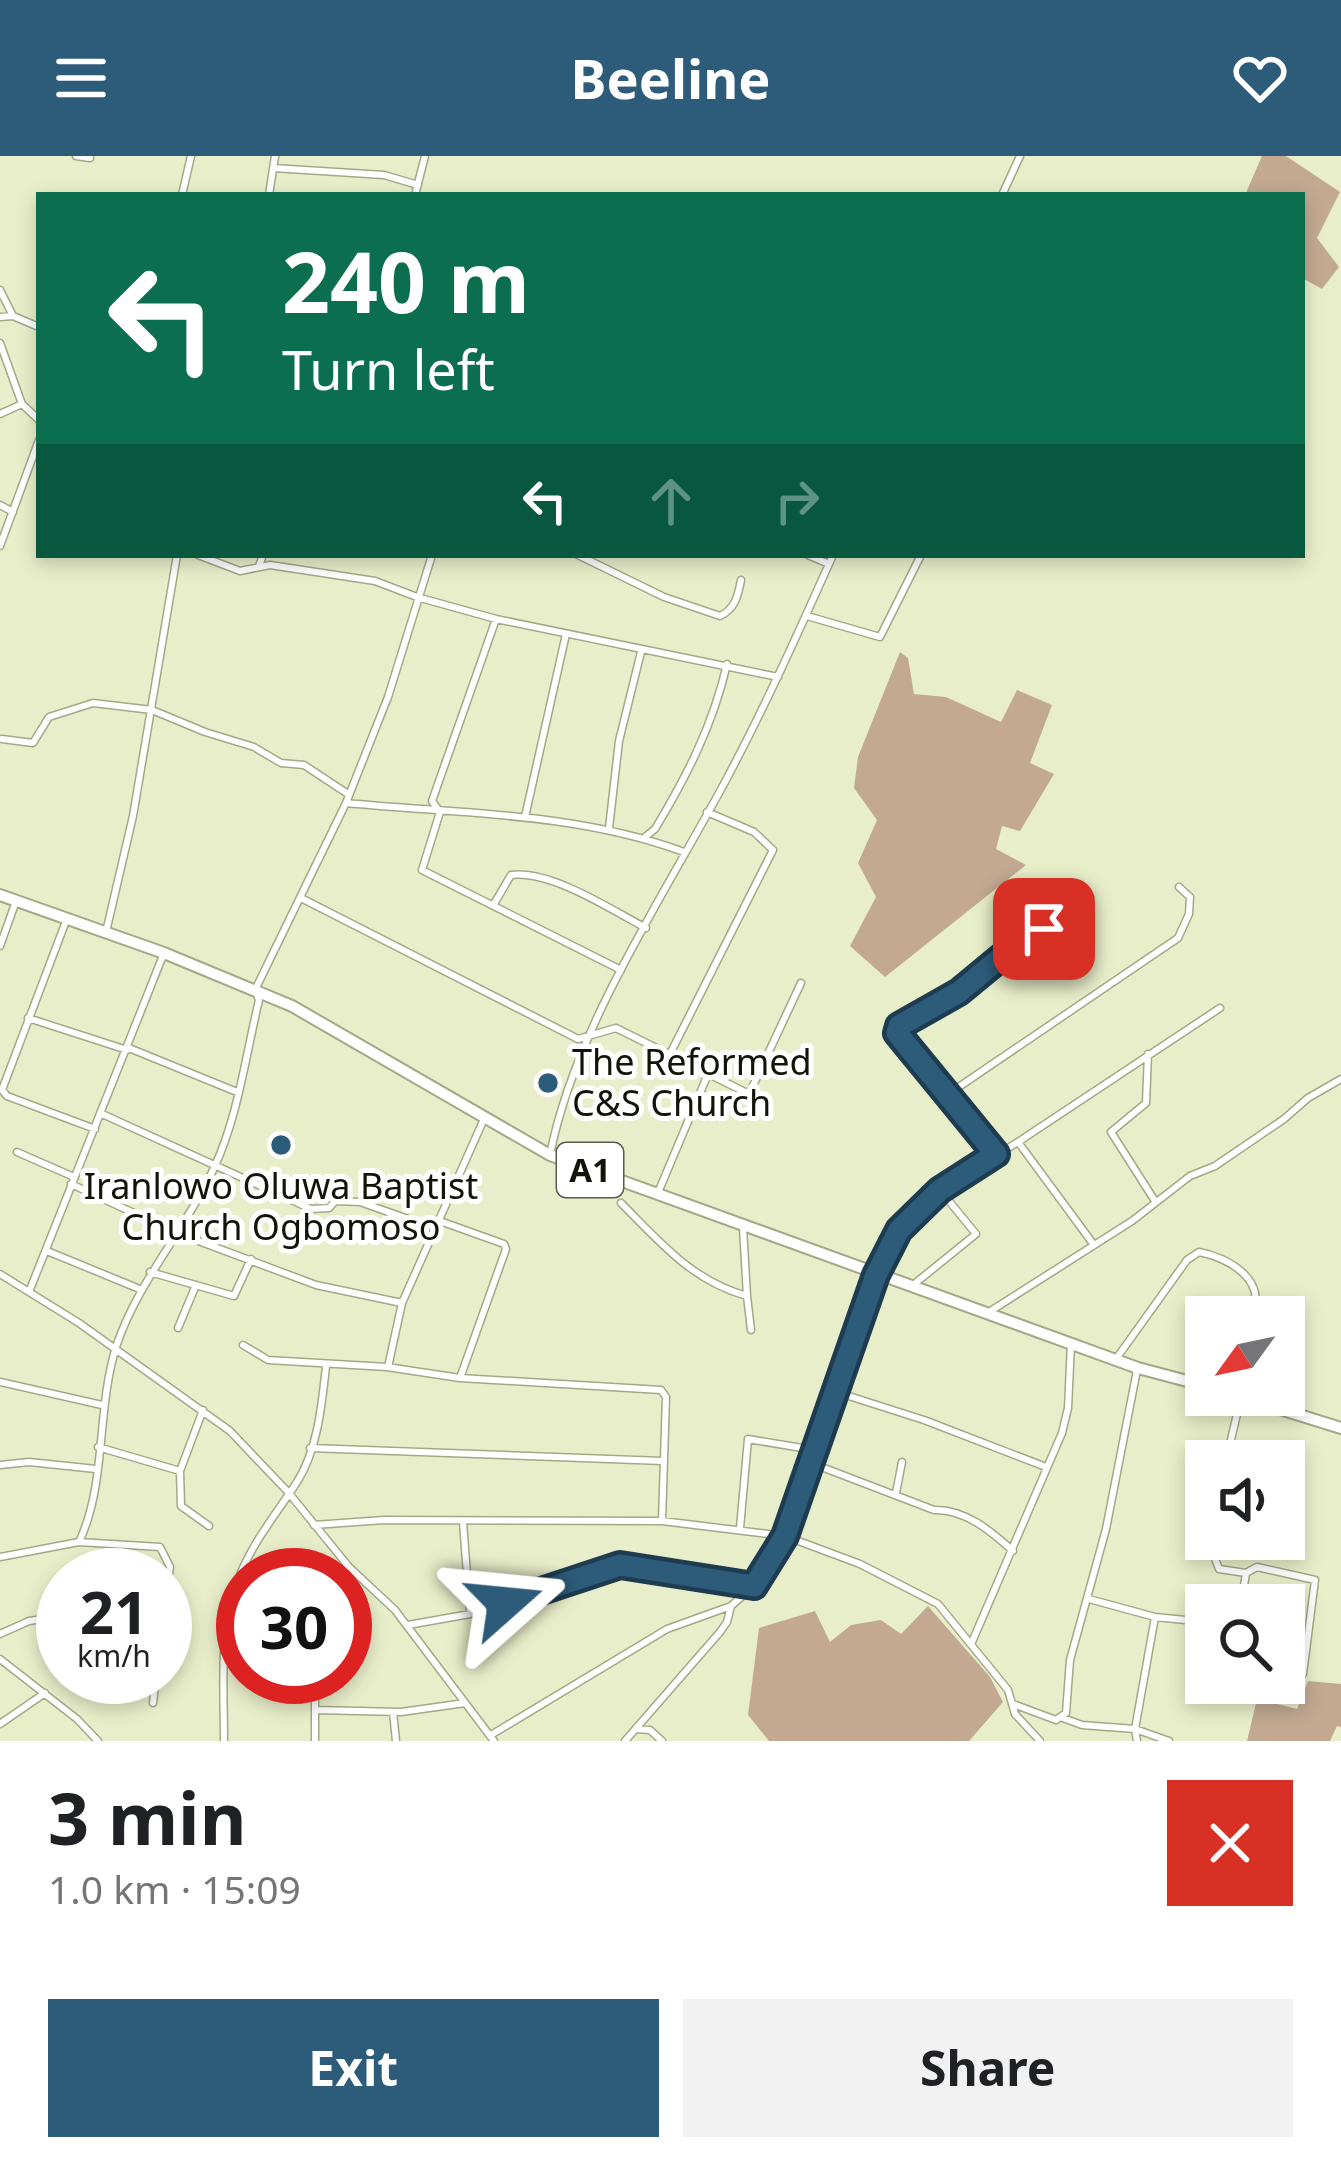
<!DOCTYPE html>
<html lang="en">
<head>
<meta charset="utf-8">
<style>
  body { margin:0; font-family:"Noto Sans",sans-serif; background:#f2f2f2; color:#202124; height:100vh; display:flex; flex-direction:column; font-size:45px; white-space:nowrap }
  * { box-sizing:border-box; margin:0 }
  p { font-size:39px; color:#757577 }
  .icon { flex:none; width:66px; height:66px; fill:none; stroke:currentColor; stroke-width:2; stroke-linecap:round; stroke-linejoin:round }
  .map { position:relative; height:1585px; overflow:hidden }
  .sheet { display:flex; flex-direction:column; background:#fff; flex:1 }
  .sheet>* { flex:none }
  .banner { position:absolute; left:36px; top:36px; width:1269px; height:366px; border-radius:0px; box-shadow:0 6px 18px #0003; background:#0b6e4f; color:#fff; overflow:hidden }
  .needle { width:78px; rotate:237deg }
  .controls { position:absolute; left:1185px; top:1140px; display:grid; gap:24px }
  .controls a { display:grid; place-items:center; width:120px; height:120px; border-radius:0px; background:#fff; box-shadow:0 6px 18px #0003; font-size:60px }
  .speed { position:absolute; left:36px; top:1392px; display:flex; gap:24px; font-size:60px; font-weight:700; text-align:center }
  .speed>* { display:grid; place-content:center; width:156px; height:156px; border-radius:50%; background:#fff; box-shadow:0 6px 18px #0003; line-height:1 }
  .speed small { font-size:30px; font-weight:400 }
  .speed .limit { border:18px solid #d22; background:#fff; color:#111 }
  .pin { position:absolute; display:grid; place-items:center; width:102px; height:102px; color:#fff; margin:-51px; border-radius:24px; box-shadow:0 6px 18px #0006 }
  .me { position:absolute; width:132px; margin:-66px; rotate:72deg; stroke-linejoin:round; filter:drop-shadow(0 0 9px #0008) }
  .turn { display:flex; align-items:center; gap:42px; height:252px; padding:0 48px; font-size:54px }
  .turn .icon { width:156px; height:156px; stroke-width:2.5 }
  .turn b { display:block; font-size:84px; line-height:102px }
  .lanes { display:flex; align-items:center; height:114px; padding:0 48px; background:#0003; justify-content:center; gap:60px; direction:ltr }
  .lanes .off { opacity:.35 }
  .round { display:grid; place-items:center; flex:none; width:126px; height:126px; border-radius:0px; background:#f2f2f2 }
  .overview { display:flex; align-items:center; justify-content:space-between; height:204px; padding:0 48px }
  h1 { font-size:72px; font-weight:700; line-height:90px }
  .cta { display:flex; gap:24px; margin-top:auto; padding:24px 48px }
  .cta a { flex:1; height:138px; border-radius:0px; background:#2d5c7b; color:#fff; font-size:48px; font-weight:700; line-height:138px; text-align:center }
  .cta a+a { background:#f2f2f2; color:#202124 }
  header { display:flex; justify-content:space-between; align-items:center; height:156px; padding:0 48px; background:#2d5c7b; color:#fff; font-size:54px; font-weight:700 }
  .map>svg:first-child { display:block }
</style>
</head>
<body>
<header><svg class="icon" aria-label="menu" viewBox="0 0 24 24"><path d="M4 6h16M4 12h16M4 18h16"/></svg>Beeline<svg class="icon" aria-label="heart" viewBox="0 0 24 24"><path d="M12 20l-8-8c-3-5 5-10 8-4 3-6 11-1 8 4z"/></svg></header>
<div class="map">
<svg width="1341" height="1585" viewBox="0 0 1341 1585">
  <rect width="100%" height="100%" fill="#e9eeca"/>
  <path fill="#c3a992" d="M1262,0H1286L1340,36L1317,82L1339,111L1322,133L1302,122V39H1245Z
    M900,496L908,502L914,538L946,541L1001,566L1017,534L1052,549L1030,607L1054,618L1020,675L1002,670L996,693L1026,709L885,821L850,790L876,741L858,707L877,664L854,632L858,601Z
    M928,1450L990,1521L1003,1546L969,1585H769L748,1559L759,1472L815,1455L830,1486L851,1469L881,1464L901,1478Z
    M1308,1525L1341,1528V1571L1337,1570L1330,1585H1247L1257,1543L1297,1553Z"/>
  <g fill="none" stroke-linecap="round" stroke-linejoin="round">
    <defs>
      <path id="minor" d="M76,0L90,2
        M273,12L384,19L418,29
        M182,39L191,0
        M269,39L275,0
        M415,39L425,0
        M1002,39L1020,0
        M0,134L13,160L39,171
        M0,161L13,160
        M0,187L22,248L39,264
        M0,258L22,248
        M0,349L13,356
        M0,390L39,284
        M198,399L240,415L270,409L375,425L417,441L496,463L778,521
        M578,399L664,441L720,460C735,453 738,440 741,424
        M808,399L829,408
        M259,410L263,399
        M807,460L880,481L921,399
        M496,463L432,645L440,656L422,714L621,814
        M2,583L33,587L49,561L93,547L152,554L205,576L254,591L281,607L304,609L348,638
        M346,647C460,658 576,656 684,696
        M525,661L566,478
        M609,672L619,585L641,496
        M645,681L655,673C687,620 713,569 727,508
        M301,742L578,883L616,872L745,936H750L801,827
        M494,748L511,719C551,714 610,753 646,772
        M66,765L2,934L7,940L95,973
        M106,776L133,660L177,399
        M0,790L16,745
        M28,862L127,894L129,892L237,936
        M670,898L773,694L754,676L707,656
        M1148,898L1146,947L1111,976L1155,1045
        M947,939L1178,782L1189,758L1190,741L1179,731
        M100,957L311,1053L329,1052L335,1045L360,1046L428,1070L437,1064L504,1088L506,1093L460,1222
        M17,996L74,1021
        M996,997L897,877L899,870L959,836L1011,793L1068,760L1090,741
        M550,999C575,871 664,740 726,624C765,551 799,475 833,399
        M71,1028L177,1077L316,1129L402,1147
        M657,1039L708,918
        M621,1047C660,1086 692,1125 747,1140L751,1174
        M743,1072L747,1140
        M1094,1089L1018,986L1220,852
        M47,1095L142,1134
        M150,1116L234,1140L251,1103
        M0,1118L79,1167L230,1275L288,1336L349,1411L395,1454L494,1585
        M913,1129L976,1078L940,1034
        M29,1136L164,797
        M989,1156L1132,1065L1190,1020L1215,1010L1284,963L1308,942L1341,923
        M178,1172L196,1129
        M243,1189L268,1204L387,1211L460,1222L661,1234L666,1241L662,1365
        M1116,1203L1187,1104L1199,1096C1228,1101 1271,1126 1250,1161
        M388,1211L402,1147L484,963
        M0,1226L102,1249
        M833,1235L924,1264L1046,1311
        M203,1254L180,1315L181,1350L209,1370
        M98,1291L180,1315
        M310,1292L663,1305
        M1226,1305L1241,1241
        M811,1307L934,1354C965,1353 991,1375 1013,1395
        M0,1309L29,1306L96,1313
        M896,1337L902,1306
        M463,1366L470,1458
        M314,1369L384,1364L662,1365L785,1380L860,1408L938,1448L1008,1534L1015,1558L1040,1585
        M740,1372L748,1283L814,1294
        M1215,1383L1214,1400L1219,1413L1246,1417L1241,1449
        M79,1386C107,1328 96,1252 117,1188C139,1124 186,1073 214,1012C238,961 246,898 259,844L255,834L346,647L388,541L432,399
        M0,1401L79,1386L160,1391L170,1411L165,1443
        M1246,1417L1257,1411L1315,1424L1303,1518
        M1089,1443L1155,1461L1206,1466
        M408,1469L470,1458L620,1409L755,1429
        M0,1478L29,1465L63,1460
        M972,1486L1062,1277L1068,1252L1071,1187
        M0,1503L77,1563L98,1585
        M153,1547L156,1521
        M1013,1548L1056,1564L1066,1557L1070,1504L1106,1373L1137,1214
        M315,1554L401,1556L465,1547
        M393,1556L396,1585
        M1063,1562L1082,1569L1135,1573L1169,1585
        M0,1568L45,1537
        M636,1573L650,1574L662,1585
        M491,1579L667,1473L731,1450L755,1429L785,1380L876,1119L899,1074L940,1034L1023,983
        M224,1585C224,1536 219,1475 236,1429C250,1389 275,1360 297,1326C318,1293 322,1247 326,1210
        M315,1585V1521
        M625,1585L720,1476L727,1466L731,1450
        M1137,1585L1135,1573L1155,1461"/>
      <path id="trunk" d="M0,739L164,797L292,850L550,999L1138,1212L1206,1230
        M1235,1239L1341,1272"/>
    </defs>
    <use href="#minor" stroke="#a3a886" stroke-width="9"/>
    <use href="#trunk" stroke="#a3a886" stroke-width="14"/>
    <use href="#minor" stroke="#fff" stroke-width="6"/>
    <use href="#trunk" stroke="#fff" stroke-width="10"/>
  </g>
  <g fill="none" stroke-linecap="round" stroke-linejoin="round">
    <defs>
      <path id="route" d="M505,1447L620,1409L754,1430L785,1380L876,1119L899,1074L940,1034L996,998L897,877L899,870L959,836L1011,793L1044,773"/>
    </defs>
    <use href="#route" stroke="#1d3c50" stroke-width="30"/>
    <use href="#route" stroke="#2d5c7b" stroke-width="21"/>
  </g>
  <g fill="#2d5c7b" stroke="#fff" stroke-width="4.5">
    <circle cx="548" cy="927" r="12"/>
    <circle cx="281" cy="989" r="12"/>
  </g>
  <g text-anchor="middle" stroke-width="10" stroke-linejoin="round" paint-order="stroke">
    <rect fill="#fff" stroke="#595a51" stroke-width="3" x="557" y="987" width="66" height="54" rx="9"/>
    <g font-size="33" font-weight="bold" fill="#121407">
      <text x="590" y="1026">A1</text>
    </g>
    <g font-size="36" fill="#121407" stroke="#fff" text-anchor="start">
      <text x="572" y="919">The Reformed<tspan x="572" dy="41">C&amp;S Church</tspan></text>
      <text x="281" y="1043" text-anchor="middle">Iranlowo Oluwa Baptist<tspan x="281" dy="41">Church Ogbomoso</tspan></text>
    </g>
  </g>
</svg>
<div class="controls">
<a><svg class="needle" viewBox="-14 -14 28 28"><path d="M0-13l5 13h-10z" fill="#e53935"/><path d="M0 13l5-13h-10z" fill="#757577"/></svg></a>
<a><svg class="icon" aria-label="sound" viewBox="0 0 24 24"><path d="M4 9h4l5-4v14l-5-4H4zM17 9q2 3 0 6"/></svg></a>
<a><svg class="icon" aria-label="search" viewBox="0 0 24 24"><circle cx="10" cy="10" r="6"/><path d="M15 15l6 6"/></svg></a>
</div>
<div class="speed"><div>21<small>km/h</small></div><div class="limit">30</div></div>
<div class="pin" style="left:1044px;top:773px;background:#d93025"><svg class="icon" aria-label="arrive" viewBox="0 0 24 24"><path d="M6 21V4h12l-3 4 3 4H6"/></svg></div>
<svg class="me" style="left:505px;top:1447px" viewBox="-20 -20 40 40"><path d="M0-17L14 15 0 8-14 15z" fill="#2d5c7b" stroke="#fff" stroke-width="4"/></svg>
<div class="banner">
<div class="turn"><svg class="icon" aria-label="left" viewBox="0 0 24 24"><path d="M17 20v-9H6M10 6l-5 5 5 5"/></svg><div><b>240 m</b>Turn left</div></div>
<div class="lanes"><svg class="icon" aria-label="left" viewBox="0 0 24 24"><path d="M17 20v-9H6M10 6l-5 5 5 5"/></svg><svg class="icon off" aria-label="ahead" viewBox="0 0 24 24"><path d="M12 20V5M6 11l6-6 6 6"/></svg><svg class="icon off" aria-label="right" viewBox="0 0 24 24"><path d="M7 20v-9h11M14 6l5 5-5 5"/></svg></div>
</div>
</div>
<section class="sheet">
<div class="overview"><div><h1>3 min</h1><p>1.0 km · 15:09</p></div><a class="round" style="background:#d93025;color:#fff"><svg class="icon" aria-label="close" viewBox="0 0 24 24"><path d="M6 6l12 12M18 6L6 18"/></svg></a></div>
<div class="cta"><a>Exit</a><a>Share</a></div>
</section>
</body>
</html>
